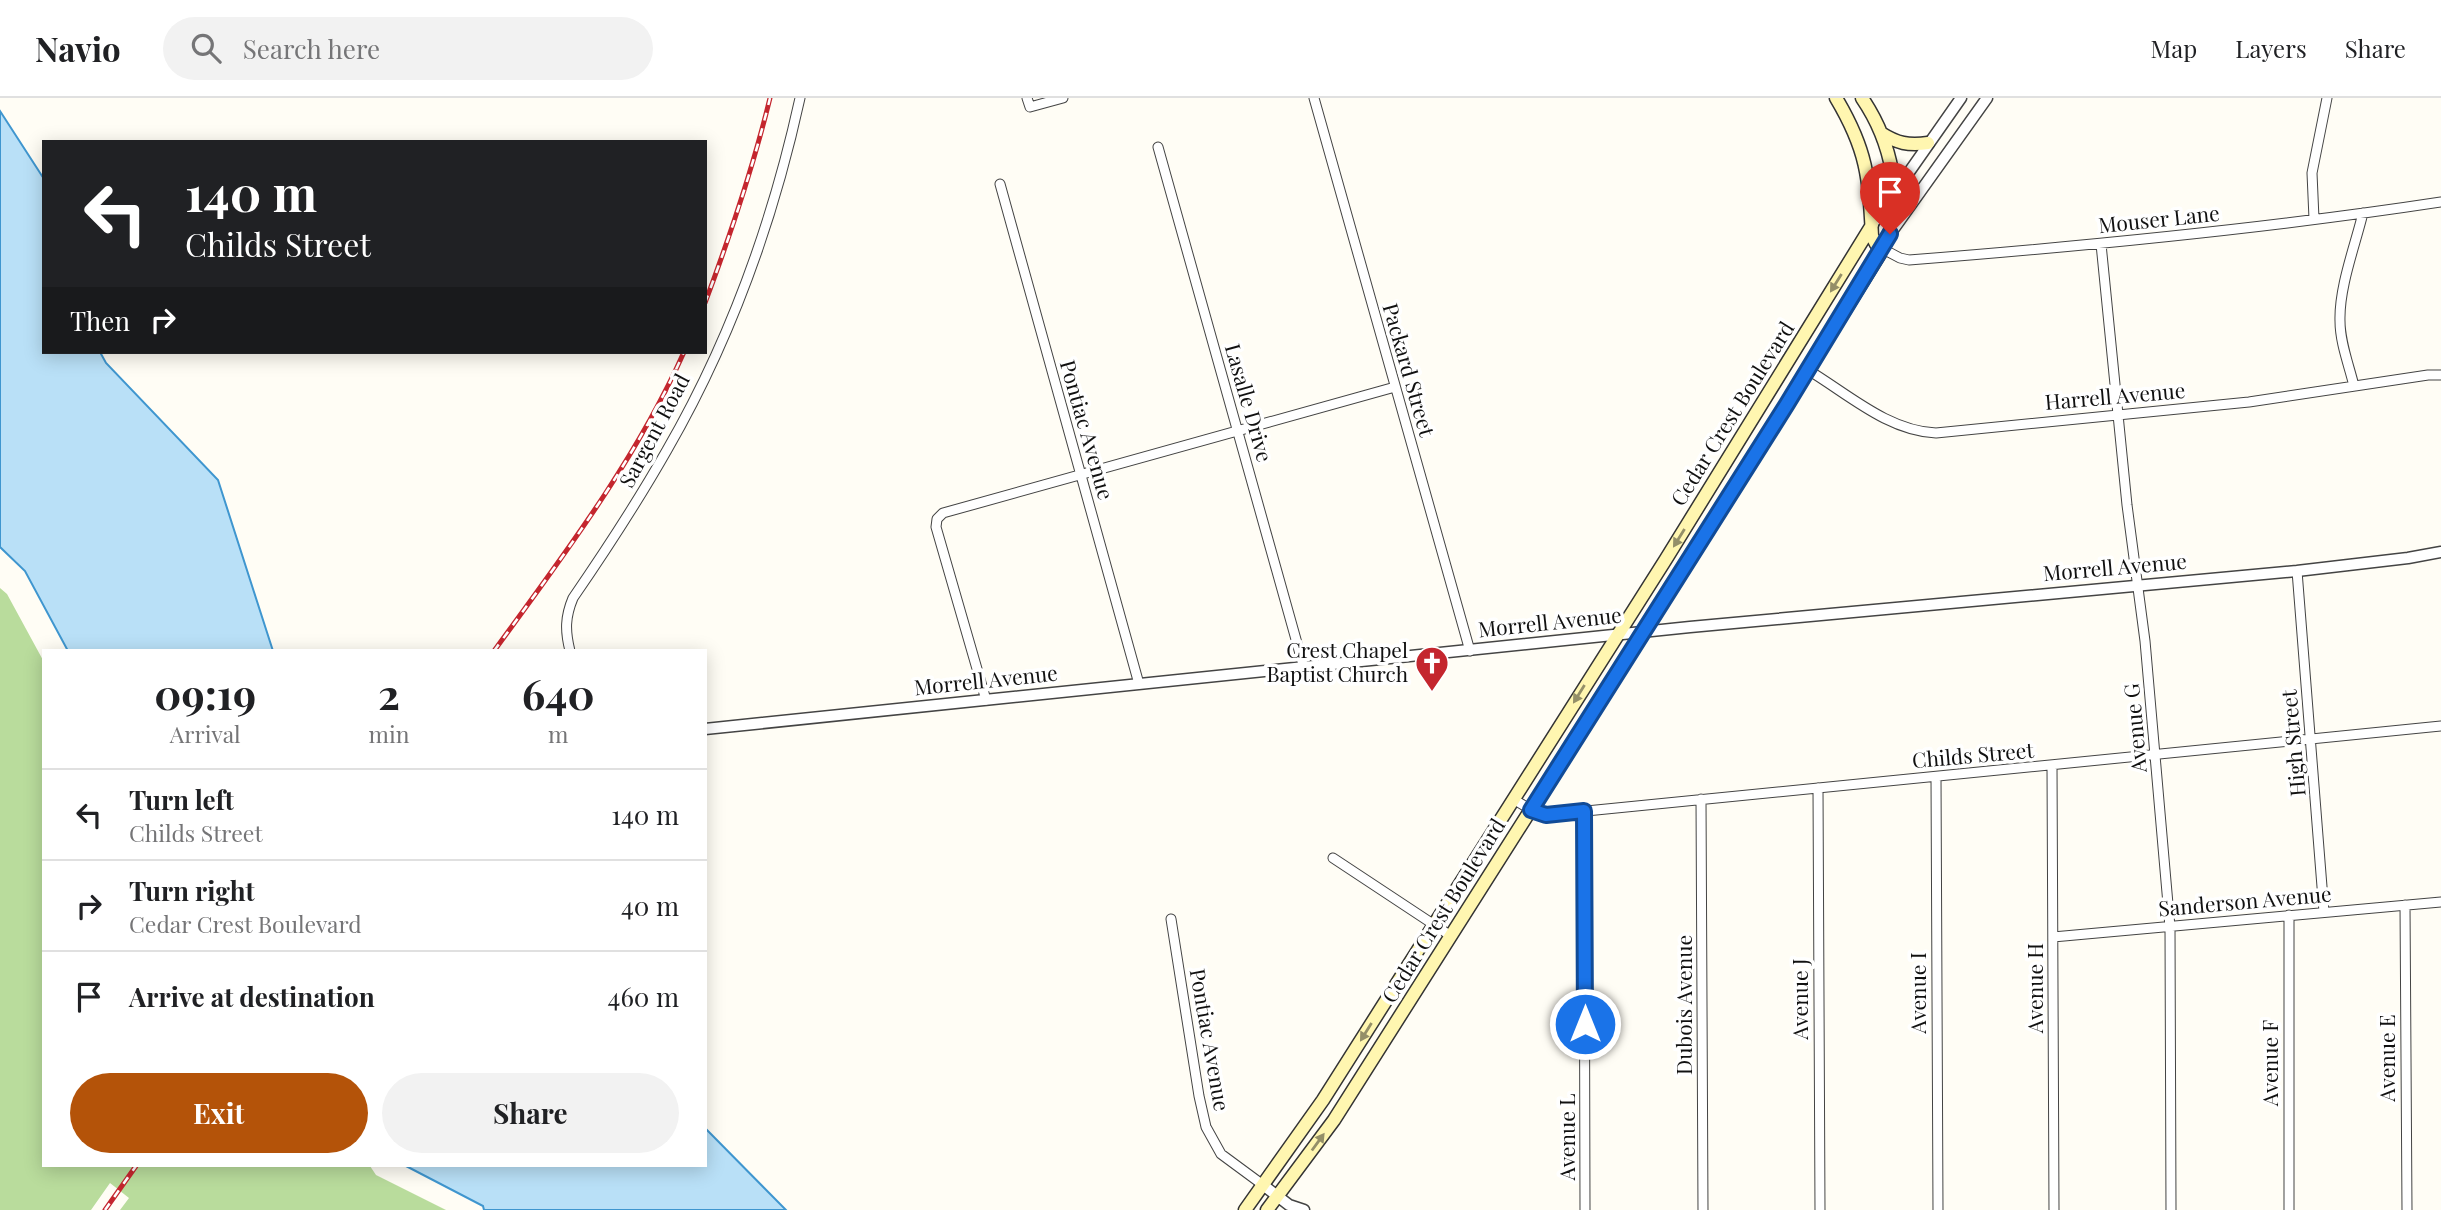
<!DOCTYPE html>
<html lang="en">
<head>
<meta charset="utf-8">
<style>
  body { margin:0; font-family:"Playfair Display",serif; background:#f2f2f2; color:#202124; height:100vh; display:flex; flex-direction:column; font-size:26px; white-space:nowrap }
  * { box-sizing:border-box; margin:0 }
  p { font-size:23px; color:#757577 }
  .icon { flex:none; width:38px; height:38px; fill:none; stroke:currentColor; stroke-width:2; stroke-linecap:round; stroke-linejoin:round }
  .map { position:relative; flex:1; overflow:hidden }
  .side { position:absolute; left:42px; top:551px; width:665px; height:518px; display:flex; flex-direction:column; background:#fff; border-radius:0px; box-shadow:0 4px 18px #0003 }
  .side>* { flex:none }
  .banner { position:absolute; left:42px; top:42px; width:665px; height:214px; border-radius:0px; box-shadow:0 4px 18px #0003; background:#202124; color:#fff; overflow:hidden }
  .pin { position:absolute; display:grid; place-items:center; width:60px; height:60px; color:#fff; margin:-72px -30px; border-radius:50% 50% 50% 0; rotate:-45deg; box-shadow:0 0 7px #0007 }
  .pin .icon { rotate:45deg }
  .me { position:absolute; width:77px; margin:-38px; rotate:0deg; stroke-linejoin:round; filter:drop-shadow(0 0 5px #0008) }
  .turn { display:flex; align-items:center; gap:24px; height:147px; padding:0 28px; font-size:32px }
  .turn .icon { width:91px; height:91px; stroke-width:2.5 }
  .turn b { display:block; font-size:49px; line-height:60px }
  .then { display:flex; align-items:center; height:66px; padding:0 28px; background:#0003; gap:14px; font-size:26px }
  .eta { display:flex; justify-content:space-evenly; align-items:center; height:119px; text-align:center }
  .eta b { font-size:42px; font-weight:700; line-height:49px }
  .button { display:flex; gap:14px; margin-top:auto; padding:14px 28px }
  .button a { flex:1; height:80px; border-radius:42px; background:#b45309; color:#fff; font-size:28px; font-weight:700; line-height:80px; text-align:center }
  .button a+a { background:#f2f2f2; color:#202124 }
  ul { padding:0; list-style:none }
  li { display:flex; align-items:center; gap:21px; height:91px; padding:0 28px; border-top:2px solid #e0e0e0 }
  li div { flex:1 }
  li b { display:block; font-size:26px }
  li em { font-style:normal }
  header { display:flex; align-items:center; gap:42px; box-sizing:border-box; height:98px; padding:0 35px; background:#fff; border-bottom:2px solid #e0e0e0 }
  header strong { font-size:33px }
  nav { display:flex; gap:38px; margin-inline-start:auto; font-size:24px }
  .search { width:490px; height:63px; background:#f2f2f2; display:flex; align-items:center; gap:18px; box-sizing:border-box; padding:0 24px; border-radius:38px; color:#757577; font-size:26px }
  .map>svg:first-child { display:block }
</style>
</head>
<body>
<header>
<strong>Navio</strong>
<div class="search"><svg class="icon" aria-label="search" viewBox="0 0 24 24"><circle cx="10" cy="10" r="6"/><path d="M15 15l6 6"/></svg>Search here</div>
<nav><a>Map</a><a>Layers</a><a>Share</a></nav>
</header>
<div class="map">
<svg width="2441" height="1112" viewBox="0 0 2441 1112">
  <rect width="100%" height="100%" fill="#fffdf5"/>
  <path fill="#b9dc9c" d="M0,490L7,496L44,564V1068H370L376,1077L446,1112H120L129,1100L110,1085L91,1112H0Z"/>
  <path fill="#b9e0f7" stroke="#3f96cf" stroke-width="2" d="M0,13L44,81V254H100L106,265L218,382L273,553H68L25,473L0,449Z
    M705,1030L786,1112H484L483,1108L406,1068H705Z"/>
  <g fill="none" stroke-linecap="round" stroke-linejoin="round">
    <defs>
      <path id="minor" d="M1027,0L1030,9L1063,0
        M1314,0L1470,553
        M1158,49L1304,570
        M1000,86L1139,586
        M2314,121L2312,75L2327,0
        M2101,146L2127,407L2145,543L2170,829L2171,1112
        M1883,151L1900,160L1909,162C2087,148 2264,131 2441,104
        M1808,272C1848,296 1888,333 1936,335L2249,304L2428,277H2441
        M2354,288C2349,267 2340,245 2340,223C2339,189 2355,148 2363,115
        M2297,473L2324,814
        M570,553C565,533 565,519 573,500C606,452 638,403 667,352C730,243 773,123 800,0
        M986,602L936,429L937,421L943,415L1395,289
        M2052,668L2054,1112
        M1936,679L1938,1112
        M1818,690L1820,1112
        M1513,701L1540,717H1546L2441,628
        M1701,701L1703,1112
        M1584,713L1585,1112
        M1333,760L1451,838
        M2405,807L2407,1112
        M2289,817V1112
        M1171,821L1199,998L1206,1029L1221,1056L1263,1087
        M2053,839L2441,804"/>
      <path id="tertiary" d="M1872,127L1961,0
        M1890,136L1987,0
        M705,631L1690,529L2297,473L2408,460L2441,454
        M1263,1087L1289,1107L1304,1112"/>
      <path id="secondary" d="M1836,0C1867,52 1869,79 1872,138L1876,146L1883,151
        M1881,35C1897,45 1908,48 1928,45
        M1245,1112L1323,1002L1666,461L1872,127
        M1267,1112L1334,1022L1693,456L1883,151C1907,104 1890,41 1862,0"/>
    </defs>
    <use href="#minor" stroke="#444" stroke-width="11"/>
    <use href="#tertiary" stroke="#444" stroke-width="13"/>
    <use href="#secondary" stroke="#333" stroke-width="15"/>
    <use href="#minor" stroke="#fff" stroke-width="9"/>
    <use href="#tertiary" stroke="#fff" stroke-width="10"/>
    <use href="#secondary" stroke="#fff6b0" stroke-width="12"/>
    <defs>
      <path id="rail" d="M705,205C730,138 753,70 770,0
        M494,553C563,458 636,362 684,254
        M105,1112L136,1068"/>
    </defs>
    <use href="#rail" stroke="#c4262e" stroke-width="5"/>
    <use href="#rail" stroke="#fff" stroke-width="2.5" stroke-dasharray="8" stroke-linecap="butt"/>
  </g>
  <defs><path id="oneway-solid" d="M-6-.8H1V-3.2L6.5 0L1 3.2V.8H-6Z" transform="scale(1.75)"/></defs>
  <g fill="#948f68">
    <use href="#oneway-solid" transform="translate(1836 185) rotate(122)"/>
    <use href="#oneway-solid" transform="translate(1679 440) rotate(122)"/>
    <use href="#oneway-solid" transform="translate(1579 596) rotate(122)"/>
    <use href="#oneway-solid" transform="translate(1366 934) rotate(122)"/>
    <use href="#oneway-solid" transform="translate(1318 1044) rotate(-54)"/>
  </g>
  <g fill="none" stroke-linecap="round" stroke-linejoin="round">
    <defs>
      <path id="route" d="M1585,926L1584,713L1546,717L1531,712L1787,306L1890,136"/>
    </defs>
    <use href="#route" stroke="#114b97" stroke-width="18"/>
    <use href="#route" stroke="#1a73e8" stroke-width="12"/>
  </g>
  <defs>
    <symbol id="church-pin" viewBox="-11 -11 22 30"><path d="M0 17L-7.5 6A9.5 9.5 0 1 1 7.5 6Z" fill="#c4262e" stroke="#fff"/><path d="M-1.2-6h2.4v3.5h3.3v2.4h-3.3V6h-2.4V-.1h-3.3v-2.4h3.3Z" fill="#fff"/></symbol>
  </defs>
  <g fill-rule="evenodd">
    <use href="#church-pin" x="1413" y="546" width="38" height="52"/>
  </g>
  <g text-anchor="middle" stroke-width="7" stroke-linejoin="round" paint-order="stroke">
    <g font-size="21" fill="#111" stroke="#fff">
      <text transform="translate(2159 122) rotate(-6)" y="7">Mouser Lane</text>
      <text transform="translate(1408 272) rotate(74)" y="7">Packard Street</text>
      <text transform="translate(2115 299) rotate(-5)" y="7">Harrell Avenue</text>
      <text transform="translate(1248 305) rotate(74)" y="7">Lasalle Drive</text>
      <text transform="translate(1733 316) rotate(-58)" y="7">Cedar Crest Boulevard</text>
      <text transform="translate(1086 332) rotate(74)" y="7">Pontiac Avenue</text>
      <text transform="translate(655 333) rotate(-62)" y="7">Sargent Road</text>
      <text transform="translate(2115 470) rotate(-5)" y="7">Morrell Avenue</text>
      <text transform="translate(1550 525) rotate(-6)" y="7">Morrell Avenue</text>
      <text transform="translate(986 583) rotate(-6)" y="7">Morrell Avenue</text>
      <text transform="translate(2136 630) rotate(-95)" y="7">Avenue G</text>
      <text transform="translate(2294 645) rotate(-95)" y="7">High Street</text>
      <text transform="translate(1973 658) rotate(-5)" y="7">Childs Street</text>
      <text transform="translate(2245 804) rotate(-5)" y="7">Sanderson Avenue</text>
      <text transform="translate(1444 813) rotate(-58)" y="7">Cedar Crest Boulevard</text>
      <text transform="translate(2036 890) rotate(-90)" y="7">Avenue H</text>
      <text transform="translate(1919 895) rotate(-90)" y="7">Avenue I</text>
      <text transform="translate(1801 901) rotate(-90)" y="7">Avenue J</text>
      <text transform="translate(1685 907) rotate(-90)" y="7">Dubois Avenue</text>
      <text transform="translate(1209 942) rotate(80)" y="7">Pontiac Avenue</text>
      <text transform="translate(2388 960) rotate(-90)" y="7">Avenue E</text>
      <text transform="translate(2271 965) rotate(-90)" y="7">Avenue F</text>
      <text transform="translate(1568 1039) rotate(-90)" y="7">Avenue L</text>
    </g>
    <g font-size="21" fill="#111" stroke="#fff" text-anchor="end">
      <text x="1408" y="560">Crest Chapel<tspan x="1408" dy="24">Baptist Church</tspan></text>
    </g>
  </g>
</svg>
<div class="pin" style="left:1890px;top:136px;background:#d93025"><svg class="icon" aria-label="arrive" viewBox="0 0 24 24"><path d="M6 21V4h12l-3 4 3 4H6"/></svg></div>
<svg class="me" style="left:1585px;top:926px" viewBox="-20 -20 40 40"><circle r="17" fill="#1a73e8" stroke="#fff" stroke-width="3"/><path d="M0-11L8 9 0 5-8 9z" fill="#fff"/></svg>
<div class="banner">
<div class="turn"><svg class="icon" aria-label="left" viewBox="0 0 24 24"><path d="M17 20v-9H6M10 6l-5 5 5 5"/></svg><div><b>140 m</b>Childs Street</div></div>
<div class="then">Then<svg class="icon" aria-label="right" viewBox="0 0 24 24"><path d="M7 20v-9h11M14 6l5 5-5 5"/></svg></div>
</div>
<section class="side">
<div class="eta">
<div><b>09:19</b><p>Arrival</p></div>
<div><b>2</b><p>min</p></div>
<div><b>640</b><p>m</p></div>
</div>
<ul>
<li><svg class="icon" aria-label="left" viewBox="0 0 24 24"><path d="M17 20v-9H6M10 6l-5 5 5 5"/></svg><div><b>Turn left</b><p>Childs Street</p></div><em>140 m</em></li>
<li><svg class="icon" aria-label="right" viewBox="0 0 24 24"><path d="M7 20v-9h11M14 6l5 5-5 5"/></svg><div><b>Turn right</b><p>Cedar Crest Boulevard</p></div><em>40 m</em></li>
<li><svg class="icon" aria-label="arrive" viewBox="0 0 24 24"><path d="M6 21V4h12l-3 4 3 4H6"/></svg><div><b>Arrive at destination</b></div><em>460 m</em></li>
</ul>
<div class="button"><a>Exit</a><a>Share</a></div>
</section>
</div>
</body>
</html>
